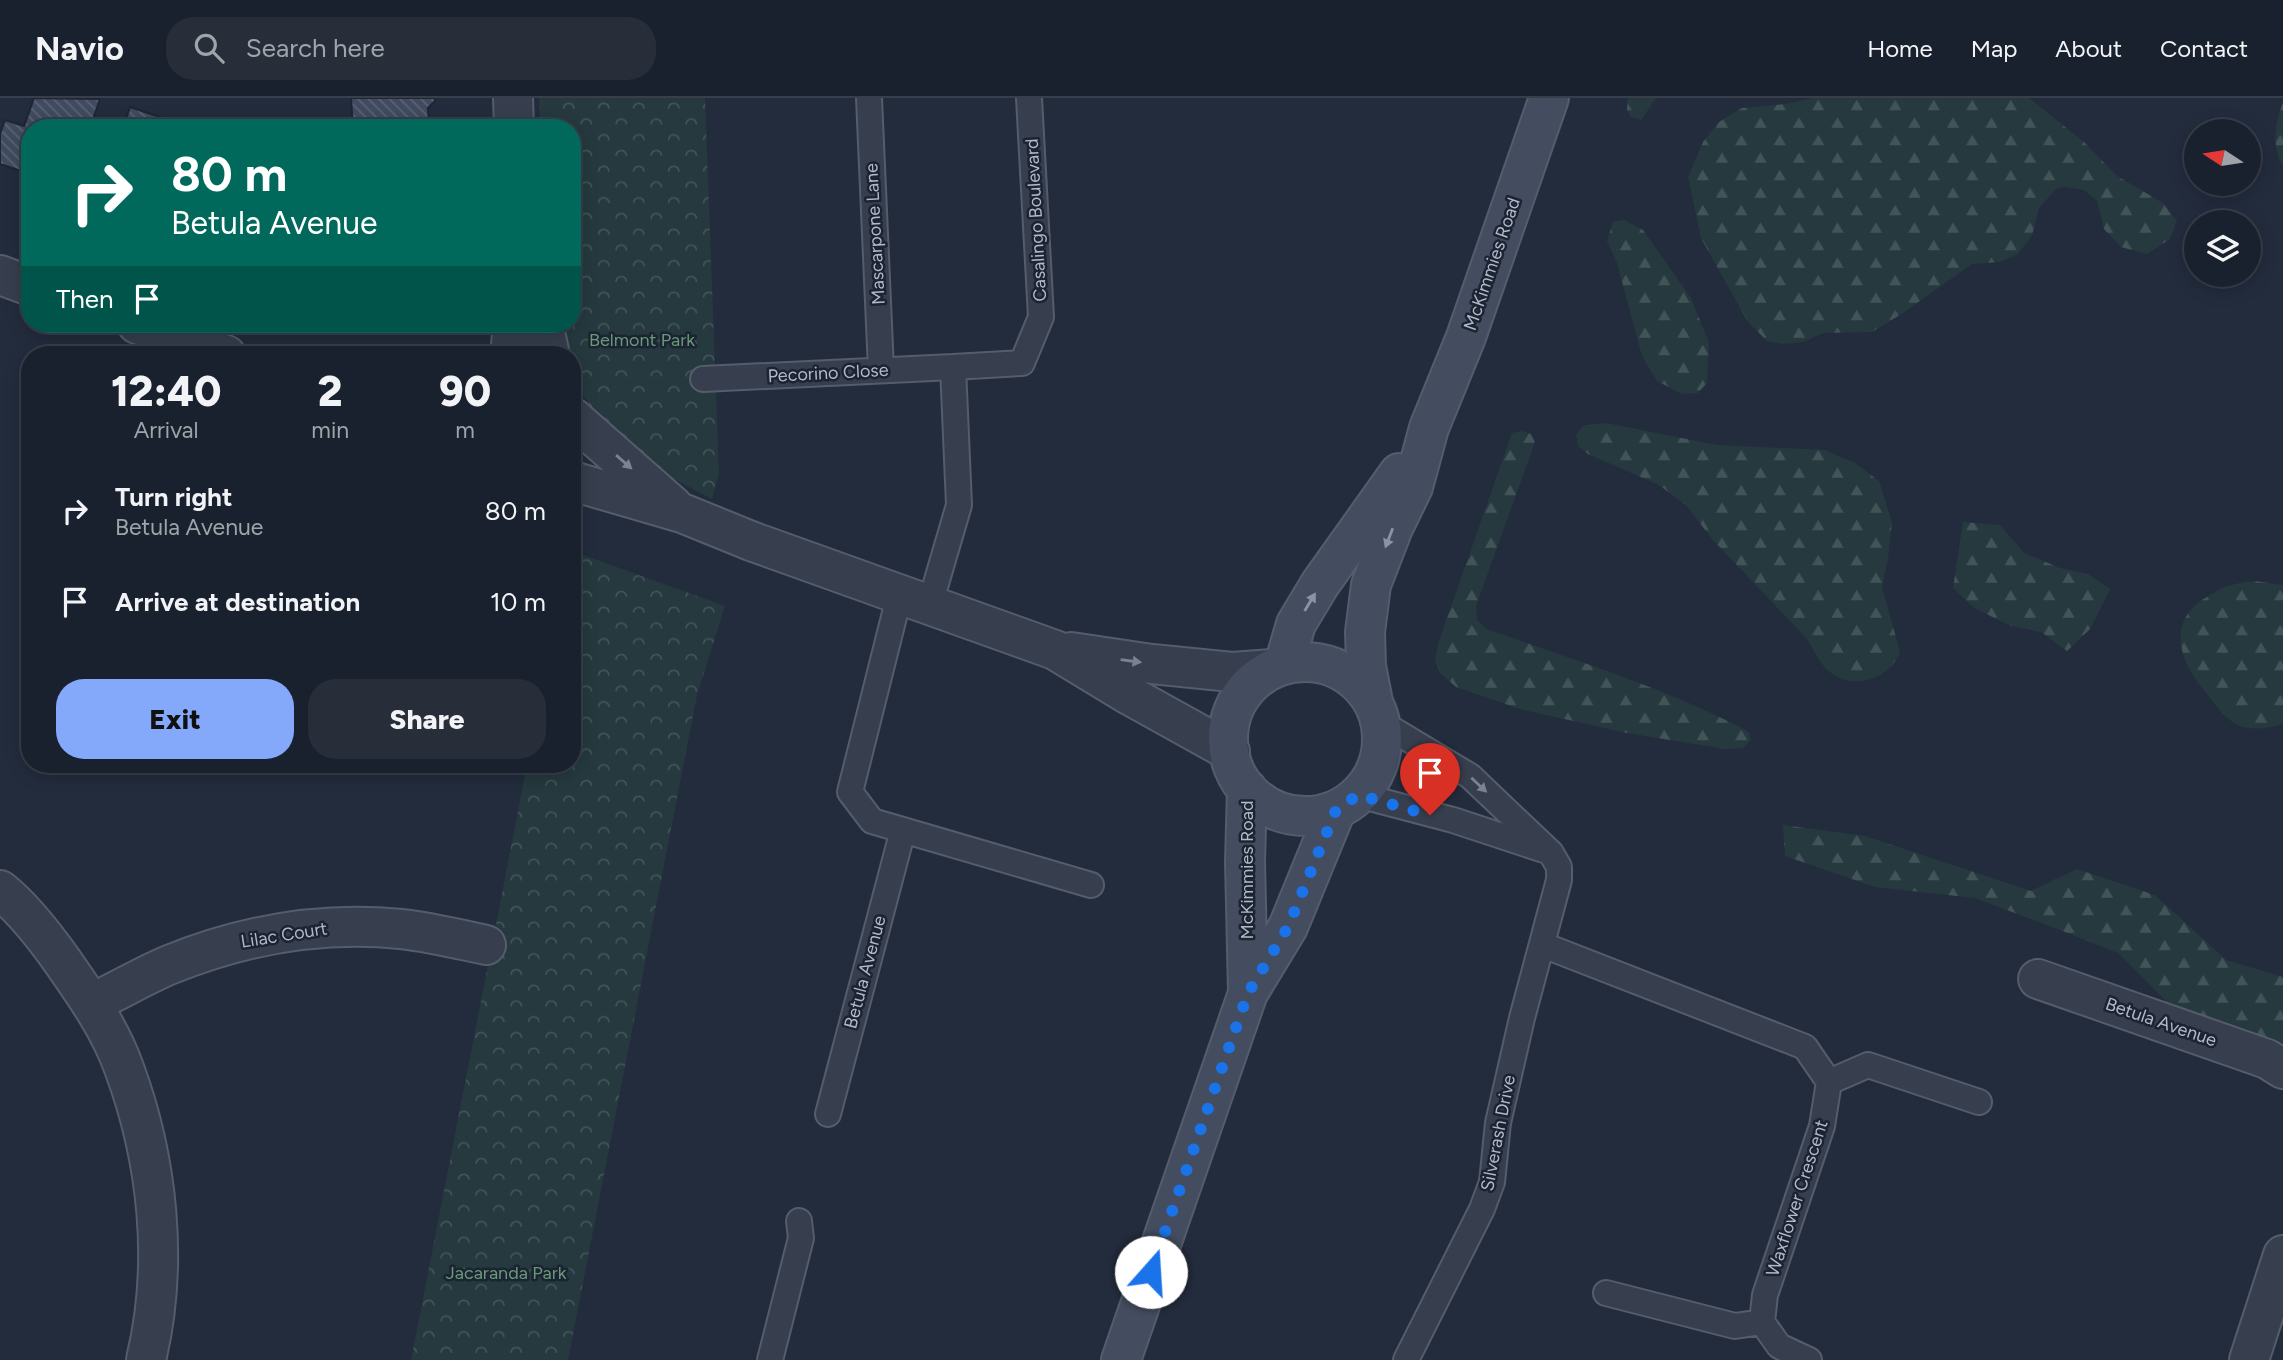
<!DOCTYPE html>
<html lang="en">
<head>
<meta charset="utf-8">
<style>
  body { margin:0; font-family:Figtree,sans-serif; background:#272e3a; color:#f1f3f6; height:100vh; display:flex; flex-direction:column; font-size:26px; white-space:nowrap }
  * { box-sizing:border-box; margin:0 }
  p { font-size:23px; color:#9fa3aa }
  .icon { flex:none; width:38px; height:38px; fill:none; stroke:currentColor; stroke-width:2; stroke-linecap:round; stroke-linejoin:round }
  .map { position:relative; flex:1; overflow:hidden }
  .details { position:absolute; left:21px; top:248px; width:560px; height:427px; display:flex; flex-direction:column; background:#1a212e; border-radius:28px; box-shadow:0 4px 18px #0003,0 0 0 2px #383e4a }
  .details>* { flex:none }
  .banner { position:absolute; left:21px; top:21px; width:560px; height:214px; border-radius:28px; box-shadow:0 4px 18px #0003,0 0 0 2px #383e4a; background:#00695c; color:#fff; overflow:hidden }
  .needle { width:46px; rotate:282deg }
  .controls { position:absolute; left:2184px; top:21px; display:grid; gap:14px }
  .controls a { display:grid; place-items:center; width:77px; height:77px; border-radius:50%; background:#1a212e; box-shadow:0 4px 18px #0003,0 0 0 2px #383e4a; font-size:35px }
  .pin { position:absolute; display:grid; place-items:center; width:60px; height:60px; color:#fff; margin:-72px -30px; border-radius:50% 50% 50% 0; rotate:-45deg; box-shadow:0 0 7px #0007 }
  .pin .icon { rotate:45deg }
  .me { position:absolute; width:77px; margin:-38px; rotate:19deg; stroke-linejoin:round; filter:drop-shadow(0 0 5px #0008) }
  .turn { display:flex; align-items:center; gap:24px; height:147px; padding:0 35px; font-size:32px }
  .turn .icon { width:91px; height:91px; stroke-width:2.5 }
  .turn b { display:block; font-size:49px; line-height:60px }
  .then { display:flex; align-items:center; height:66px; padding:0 35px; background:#0003; gap:14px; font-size:26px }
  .eta { display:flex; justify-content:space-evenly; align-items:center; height:119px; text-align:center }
  .eta b { font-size:42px; font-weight:800; line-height:49px }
  .button { display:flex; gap:14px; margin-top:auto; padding:14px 35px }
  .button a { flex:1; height:80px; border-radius:28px; background:#85a9fa; color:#111; font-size:28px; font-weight:800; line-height:80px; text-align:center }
  .button a+a { background:#272e3a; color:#f1f3f6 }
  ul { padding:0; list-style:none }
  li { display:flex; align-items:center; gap:21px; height:91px; padding:0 35px }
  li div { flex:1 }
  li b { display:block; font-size:26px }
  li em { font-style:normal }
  header { display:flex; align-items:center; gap:42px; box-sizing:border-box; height:98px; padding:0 35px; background:#1a212e; border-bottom:2px solid #383e4a }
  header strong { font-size:33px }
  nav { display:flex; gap:38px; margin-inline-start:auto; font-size:24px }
  .search { width:490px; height:63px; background:#272e3a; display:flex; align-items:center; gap:18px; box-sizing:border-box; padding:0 24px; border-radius:28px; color:#9fa3aa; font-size:26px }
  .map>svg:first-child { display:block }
</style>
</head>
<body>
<header>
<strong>Navio</strong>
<div class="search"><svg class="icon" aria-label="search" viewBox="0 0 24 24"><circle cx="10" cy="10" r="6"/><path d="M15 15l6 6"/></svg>Search here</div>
<nav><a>Home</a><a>Map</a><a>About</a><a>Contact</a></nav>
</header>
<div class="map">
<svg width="2283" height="1262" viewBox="0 0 2283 1262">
  <defs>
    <pattern id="forest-firs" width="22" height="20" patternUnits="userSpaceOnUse" patternTransform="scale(1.75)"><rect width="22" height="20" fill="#25393e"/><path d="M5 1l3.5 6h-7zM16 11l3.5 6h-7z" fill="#425458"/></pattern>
    <pattern id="park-crowns" width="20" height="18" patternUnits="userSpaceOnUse" patternTransform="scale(1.75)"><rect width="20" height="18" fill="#25393e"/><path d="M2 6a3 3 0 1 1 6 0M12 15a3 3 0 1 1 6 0" fill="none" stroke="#425458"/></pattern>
    <pattern id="building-back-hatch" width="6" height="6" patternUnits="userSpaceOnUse" patternTransform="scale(1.75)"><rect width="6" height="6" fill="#414b5f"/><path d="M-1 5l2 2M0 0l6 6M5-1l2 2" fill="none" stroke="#5a6374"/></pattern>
  </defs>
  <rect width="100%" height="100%" fill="#232c3d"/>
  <path fill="url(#forest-firs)" d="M1628,0H1656L1641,22L1631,19L1627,12Z
    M1812,0H2029L2084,44L2117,78L2163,105L2177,123L2170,141L2147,156L2121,149L2104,131L2097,103L2084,92L2064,89L2056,91L2039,110L2032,137L2018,156L2000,164L1972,166L1903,215L1872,234L1823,235L1803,244L1783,246L1767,243L1748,224L1701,140L1688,79L1703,44L1719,24L1742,10L1785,6Z
    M2283,4V68C2271,47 2275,26 2283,4Z
    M1624,122L1643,132L1691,200L1709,245L1707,285L1698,295L1682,296L1657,283L1642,258L1617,165L1607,143L1613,124Z
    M1606,325L1717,347L1825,352L1855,365L1879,383L1892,424L1888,461L1882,489L1900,554C1890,581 1853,593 1830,574C1820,566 1814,553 1808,542L1712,441L1687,408L1659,387L1588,356L1578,348L1576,337L1583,328Z
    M1522,333L1531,336L1535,344L1476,508L1477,522L1487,531C1573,562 1669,591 1749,634L1751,642L1743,650L1725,651L1627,635L1520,611L1456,589L1440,575L1435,562L1439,543L1512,335Z
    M1963,424L2000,427L2024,455L2060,470L2088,476L2110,491L2090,531L2067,553L2041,534L2011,528L1974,510L1953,490Z
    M2255,483L2283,487V626C2268,630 2251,634 2236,626C2223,619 2212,602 2203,591C2177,560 2167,520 2210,497C2216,494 2222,489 2229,488C2237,485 2247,484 2255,483Z
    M1783,727L1865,738L2031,793L2077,771L2155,797L2226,862L2283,879V948L2176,913L2118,855L2055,830L1975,800L1875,789L1785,758Z"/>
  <path fill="url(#park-crowns)" d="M539,0H705L719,377L712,401L661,374L604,328L583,297L572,275V257H564L554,226H572V30H540Z
    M572,453L725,508L697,597L568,1262H411L527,667H572Z"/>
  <path fill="url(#building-back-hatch)" stroke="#1e2534" stroke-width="2" d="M34,0L100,1L90,30H30V76L0,66V36L5,22L24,28Z
    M351,0H435V3L428,10L429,30H353Z
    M130,9L186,28L185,30H123Z"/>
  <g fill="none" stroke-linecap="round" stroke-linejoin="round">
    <defs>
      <path id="service" d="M869,0L881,272
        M703,281L953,269
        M900,495L850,694L872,723L1091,787
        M930,506L959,407L953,269L1022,265L1041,219L1029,0
        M1380,624L1470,678L1551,755L1559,769V782L1522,920L1498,1025L1492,1084L1482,1111L1406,1262
        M1358,697L1453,722L1544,752
        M1543,847L1805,949L1829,984L1822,1028L1765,1197L1762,1224L1779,1248L1809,1262
        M1829,984L1868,967L1979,1004
        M828,1016L903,732
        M1606,1195L1735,1228L1762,1224
        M770,1262L801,1140L799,1123"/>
      <path id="minor" d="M513,0L514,30
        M543,226L550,257
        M510,257L513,226
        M0,792C23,810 46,840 63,864C86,897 110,931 124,970C158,1062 169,1166 146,1262
        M2038,881L2267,961L2283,971
        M92,905C118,893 143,878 169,867C243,837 322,823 401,831C429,834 458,841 486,847
        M2249,1262L2283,1157"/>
      <path id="tertiary" d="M0,177L30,188
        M137,226L226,257
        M572,319L673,408
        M572,383L682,415L751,443L1055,552L1129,597L1230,653
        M1071,554L1152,566L1232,574L1272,571"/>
      <path id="secondary" d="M1228 641a77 77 0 1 1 154 0a77 77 0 1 1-154 0Z
        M1284,567L1296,526L1320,486L1399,375
        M1373,604L1366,568L1365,534L1371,487L1393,430L1413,389L1429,330L1466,239L1549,0
        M1247,691L1245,764L1248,895
        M1121,1262L1248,895L1288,829L1336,712"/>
    </defs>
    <use href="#service" stroke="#555c6b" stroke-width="28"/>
    <use href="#minor" stroke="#555c6b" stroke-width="42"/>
    <use href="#tertiary" stroke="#555c6b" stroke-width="42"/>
    <use href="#secondary" stroke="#555c6b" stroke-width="42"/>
    <use href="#service" stroke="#373e4d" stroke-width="24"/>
    <use href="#minor" stroke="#373e4d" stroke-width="38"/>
    <use href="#tertiary" stroke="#373e4d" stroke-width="38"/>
    <use href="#secondary" stroke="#444d60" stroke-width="38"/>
  </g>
  <defs><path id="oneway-solid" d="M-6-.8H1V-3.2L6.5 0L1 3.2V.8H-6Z" transform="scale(1.75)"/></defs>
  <g fill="#7b8291">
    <use href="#oneway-solid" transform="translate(624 364) rotate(41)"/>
    <use href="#oneway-solid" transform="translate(1131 563) rotate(8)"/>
    <use href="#oneway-solid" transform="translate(1479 687) rotate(43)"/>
  </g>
  <g fill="#8c93a4">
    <use href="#oneway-solid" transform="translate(1389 440) rotate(111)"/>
    <use href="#oneway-solid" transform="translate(1310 504) rotate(-59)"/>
  </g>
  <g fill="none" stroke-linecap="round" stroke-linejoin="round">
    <path stroke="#1a73e8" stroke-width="12" stroke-dasharray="0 21.6" d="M1151,1174L1248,895L1288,829L1336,712L1358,697L1430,717"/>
  </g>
  <g text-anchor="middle" stroke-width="5" stroke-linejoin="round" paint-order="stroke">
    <g font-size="18" fill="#b2b9c8" stroke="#1c2332">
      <text transform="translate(1036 122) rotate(-93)" y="6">Casalingo Boulevard</text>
      <text transform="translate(875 136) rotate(-93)" y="6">Mascarpone Lane</text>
      <text transform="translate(1492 166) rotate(-71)" y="6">McKimmies Road</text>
      <text transform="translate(828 275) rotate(-3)" y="6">Pecorino Close</text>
      <text transform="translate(1247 772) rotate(-90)" y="6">McKimmies Road</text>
      <text transform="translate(284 837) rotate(-9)" y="6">Lilac Court</text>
      <text transform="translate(865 874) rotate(-75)" y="6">Betula Avenue</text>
      <text transform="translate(2161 924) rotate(19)" y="6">Betula Avenue</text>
      <text transform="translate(1498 1035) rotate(-79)" y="6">Silverash Drive</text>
      <text transform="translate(1797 1100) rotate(-72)" y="6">Waxflower Crescent</text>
    </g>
    <g font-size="18" fill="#699a78" stroke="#1c2332">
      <text x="642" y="248">Belmont Park</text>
      <text x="506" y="1181">Jacaranda Park</text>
    </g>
  </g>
</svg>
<div class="controls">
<a><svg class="needle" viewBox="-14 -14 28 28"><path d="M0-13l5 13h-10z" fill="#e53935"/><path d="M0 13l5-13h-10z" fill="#9fa3aa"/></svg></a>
<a><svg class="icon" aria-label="layers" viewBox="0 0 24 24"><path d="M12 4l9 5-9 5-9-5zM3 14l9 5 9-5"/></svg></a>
</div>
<div class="pin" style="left:1430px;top:717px;background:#d93025"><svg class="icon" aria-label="arrive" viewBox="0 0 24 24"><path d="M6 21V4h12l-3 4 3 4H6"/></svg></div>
<svg class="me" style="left:1151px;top:1174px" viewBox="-20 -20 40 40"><circle r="19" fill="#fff"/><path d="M0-13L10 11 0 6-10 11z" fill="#1a73e8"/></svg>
<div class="banner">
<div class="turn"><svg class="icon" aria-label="right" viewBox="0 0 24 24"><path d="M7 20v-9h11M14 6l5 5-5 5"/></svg><div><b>80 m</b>Betula Avenue</div></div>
<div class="then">Then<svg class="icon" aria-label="arrive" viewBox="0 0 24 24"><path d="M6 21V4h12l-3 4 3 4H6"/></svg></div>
</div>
<section class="details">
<div class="eta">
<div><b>12:40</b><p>Arrival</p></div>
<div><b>2</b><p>min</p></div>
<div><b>90</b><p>m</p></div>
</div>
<ul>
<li><svg class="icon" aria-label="right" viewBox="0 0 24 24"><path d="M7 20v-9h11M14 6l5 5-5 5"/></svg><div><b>Turn right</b><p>Betula Avenue</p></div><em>80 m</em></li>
<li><svg class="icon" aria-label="arrive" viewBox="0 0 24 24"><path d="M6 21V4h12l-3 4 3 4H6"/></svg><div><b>Arrive at destination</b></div><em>10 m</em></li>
</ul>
<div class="button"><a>Exit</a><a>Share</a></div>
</section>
</div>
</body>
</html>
